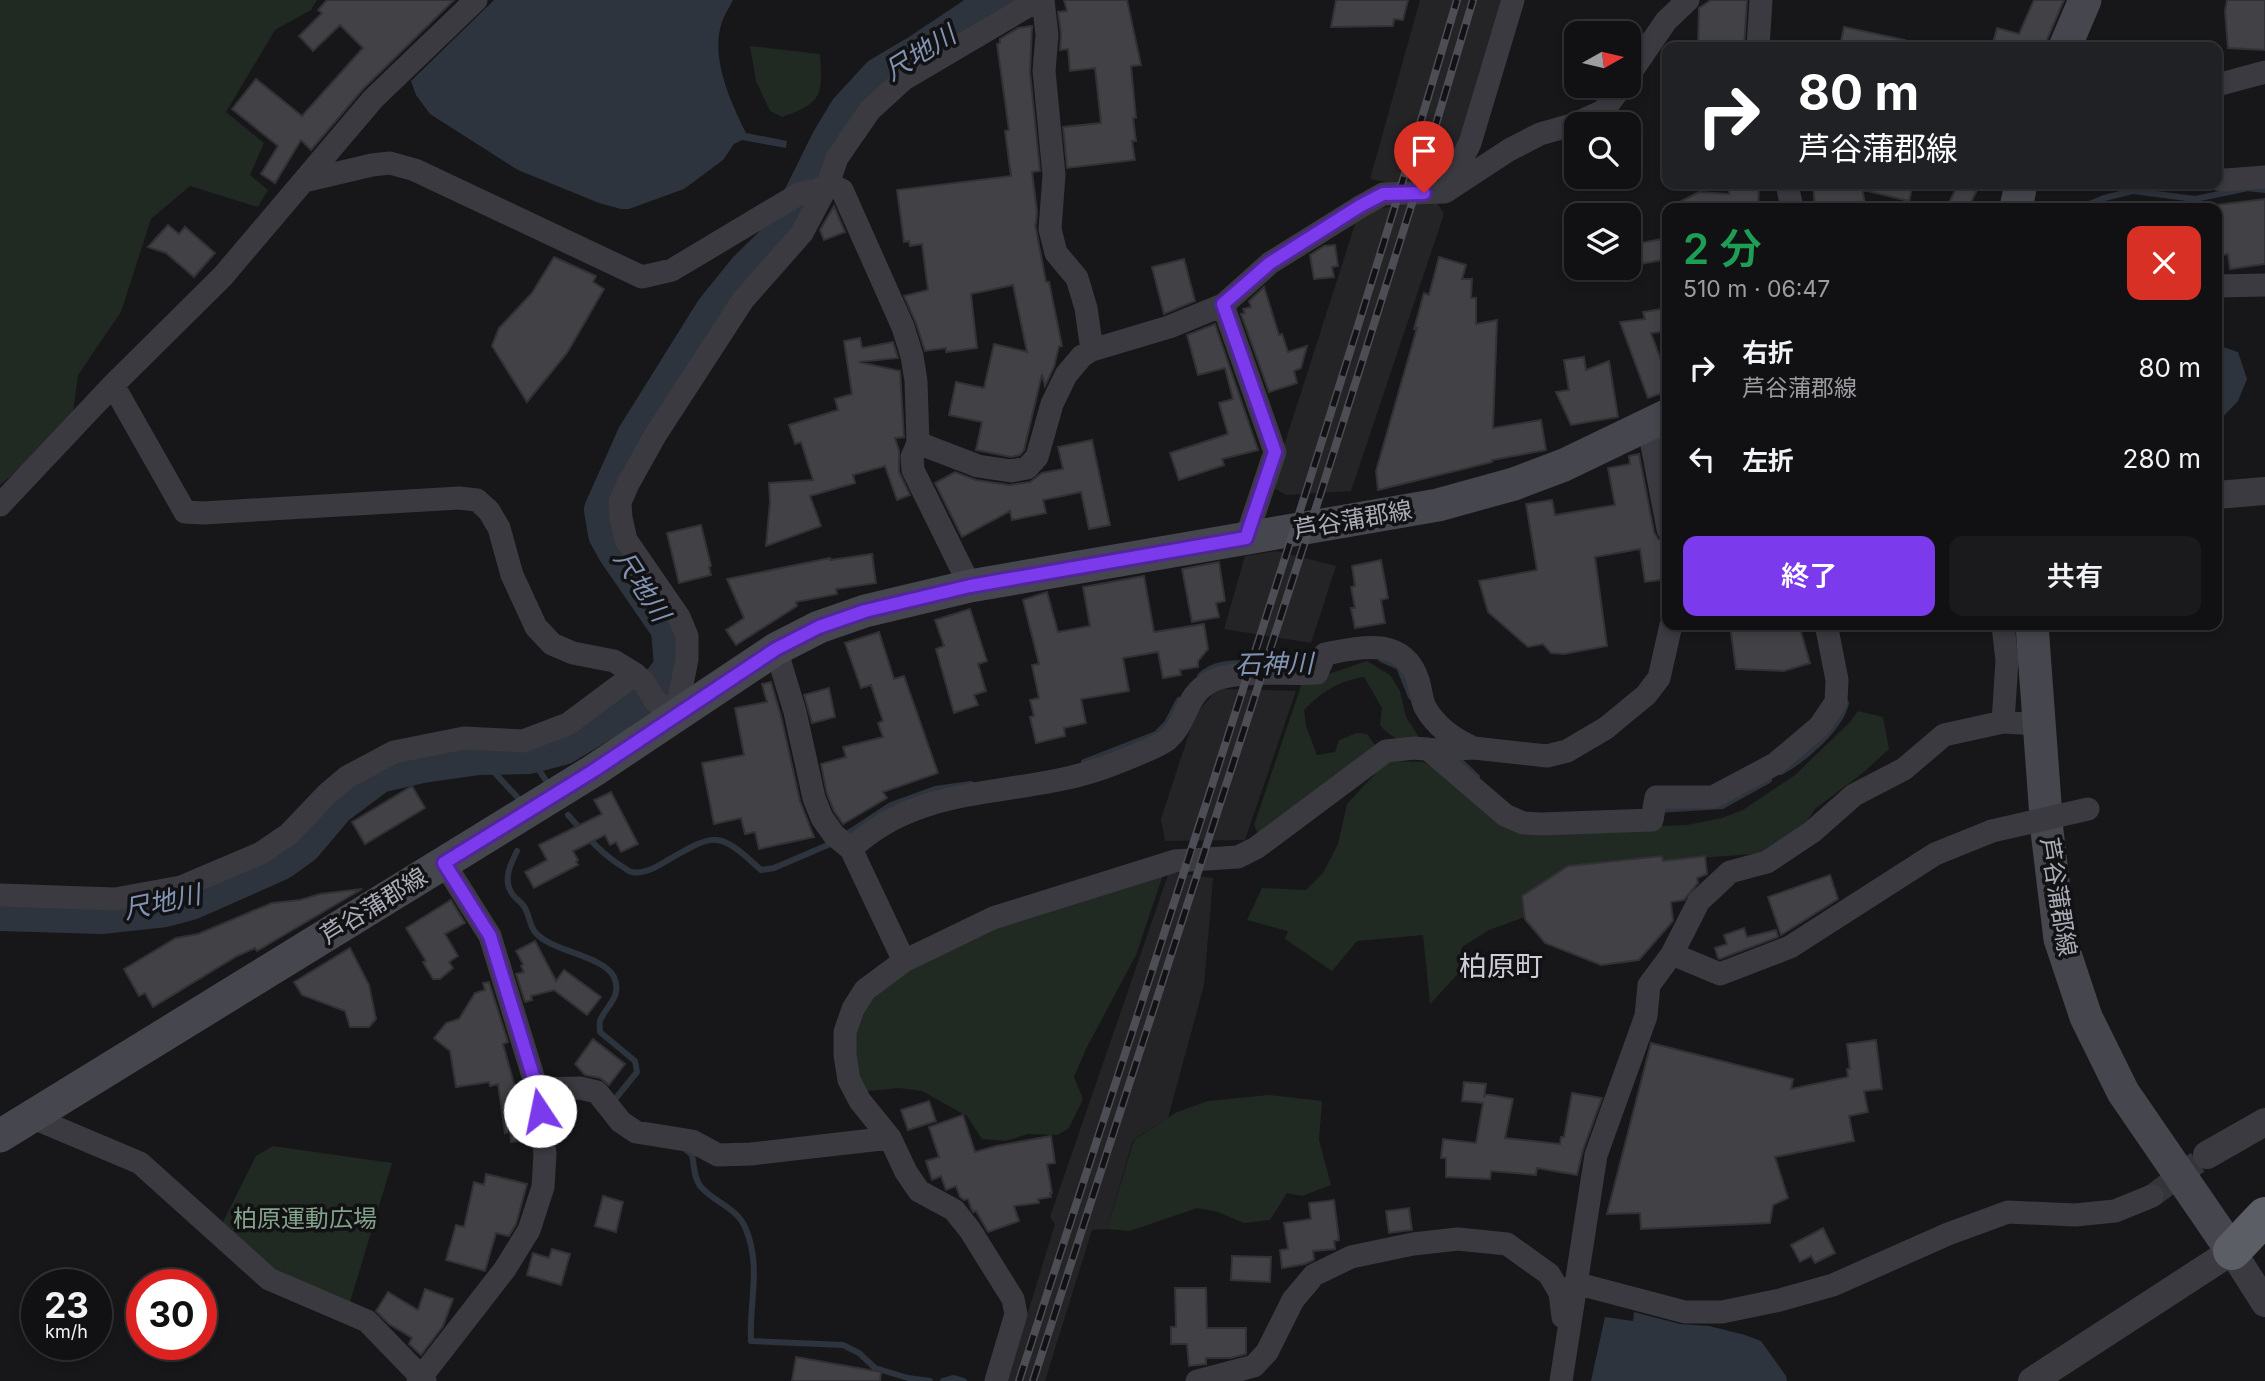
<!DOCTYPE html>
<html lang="ja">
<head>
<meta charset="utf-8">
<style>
  body { margin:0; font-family:Inter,"Noto Sans JP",sans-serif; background:#1a1a1c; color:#f1f3f6; height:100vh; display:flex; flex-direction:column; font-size:26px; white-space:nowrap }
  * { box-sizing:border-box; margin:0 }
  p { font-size:23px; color:#9c9da0 }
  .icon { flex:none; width:38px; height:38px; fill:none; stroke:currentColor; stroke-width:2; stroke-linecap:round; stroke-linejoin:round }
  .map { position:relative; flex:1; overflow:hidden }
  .details { position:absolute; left:1662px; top:203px; width:560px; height:427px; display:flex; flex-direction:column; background:#111113; border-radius:14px; box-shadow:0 4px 10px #0003,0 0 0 2px #303133 }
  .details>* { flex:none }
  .hud { position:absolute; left:1662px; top:42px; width:560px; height:147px; border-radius:14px; box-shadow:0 4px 10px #0003,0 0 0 2px #303133; background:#202124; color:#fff; overflow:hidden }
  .needle { width:46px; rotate:82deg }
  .fabs { position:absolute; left:1564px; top:21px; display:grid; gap:14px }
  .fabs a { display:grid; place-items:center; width:77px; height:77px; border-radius:14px; background:#111113; box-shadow:0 4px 10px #0003,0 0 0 2px #303133; font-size:35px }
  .speed { position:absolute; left:21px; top:1269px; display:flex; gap:14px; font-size:35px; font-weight:700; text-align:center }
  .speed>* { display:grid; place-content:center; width:91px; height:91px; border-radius:50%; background:#111113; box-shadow:0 4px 10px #0003,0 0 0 2px #303133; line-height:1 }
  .speed small { font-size:18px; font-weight:400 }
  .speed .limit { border:10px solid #d22; background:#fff; color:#111 }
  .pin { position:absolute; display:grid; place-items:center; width:60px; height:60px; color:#fff; margin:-72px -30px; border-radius:50% 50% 50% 0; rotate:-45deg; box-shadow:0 0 7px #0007 }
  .pin .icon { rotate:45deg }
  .me { position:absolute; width:77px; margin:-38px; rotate:349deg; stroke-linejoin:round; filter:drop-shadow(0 0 5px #0008) }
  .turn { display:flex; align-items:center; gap:24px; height:147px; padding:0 21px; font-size:32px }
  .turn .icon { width:91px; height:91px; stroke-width:2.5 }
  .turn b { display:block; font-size:49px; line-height:60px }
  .round { display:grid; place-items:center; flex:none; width:74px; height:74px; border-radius:14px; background:#1a1a1c }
  .headline { display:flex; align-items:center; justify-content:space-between; height:119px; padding:0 21px }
  h1 { font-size:42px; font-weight:600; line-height:52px; color:#1e9e55 }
  .action { display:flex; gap:14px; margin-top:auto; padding:14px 21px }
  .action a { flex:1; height:80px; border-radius:14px; background:#7c3aed; color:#fff; font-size:28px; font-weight:600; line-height:80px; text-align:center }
  .action a+a { background:#1a1a1c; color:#f1f3f6 }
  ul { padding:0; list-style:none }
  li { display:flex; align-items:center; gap:21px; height:91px; padding:0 21px }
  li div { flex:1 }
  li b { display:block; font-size:26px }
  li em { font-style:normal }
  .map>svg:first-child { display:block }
</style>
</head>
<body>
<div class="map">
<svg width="2265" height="1381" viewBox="0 0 2265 1381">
  <rect width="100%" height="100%" fill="#171719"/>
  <path fill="#242326" d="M1420,0H1504L1450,173L1444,183H1390L1370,179Z
    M1436,201L1444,214L1351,491L1286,495L1271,486L1357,218L1367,210Z
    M1277,551L1336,566L1311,643L1224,629L1245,556Z
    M1221,689L1296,691L1245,840L1165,841L1161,819L1195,715L1214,693Z
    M1169,872L1213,878L1204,985L1168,1118L1133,1140L1107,1229L1092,1230L1045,1381H1007L1055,1224L1050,1217Z"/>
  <path fill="#212923" d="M0,0H317L311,10L275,30L226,112L264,143L250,175L268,190L258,207L190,186L151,219L121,312L78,375L73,412L21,468L0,485Z
    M750,46L820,54C823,94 823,103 782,117L770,111L756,81Z
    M1367,661L1390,675L1400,691L1406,717L1422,742C1404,742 1392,740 1380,725L1382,708L1364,677C1338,681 1323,691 1304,710L1306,726L1317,755L1335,752L1339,740L1357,733L1367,734L1375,745L1259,836L1254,825L1302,683Z
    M1858,711L1883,717L1889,749L1864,772L1815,809L1797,836L1768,853L1683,859L1489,930L1462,947L1457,975L1430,1004L1423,935L1357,941L1332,971L1285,939L1288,931L1247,920L1262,888L1306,890L1323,873L1338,844L1347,804L1387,761L1424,762L1448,777L1500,825L1531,831L1687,825L1722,818L1743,810L1795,775L1849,723Z
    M1164,872L1136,955L1086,1049L1074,1077L1083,1099L1069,1128L1058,1135L1028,1134L1006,1141L982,1139L967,1116L922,1091L899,1088L867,1091L857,1078L851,1036L862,1009L909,965L995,926Z
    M1269,1095L1322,1101L1319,1140L1331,1185L1302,1196L1287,1193L1270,1220L1244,1223L1218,1212L1197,1208L1130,1231L1107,1229L1134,1140L1177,1112L1208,1101Z
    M273,1146L392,1163L347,1312L269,1279L221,1226L256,1156Z"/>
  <path fill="#2e343d" d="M494,0H733C729,8 723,17 721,25C711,60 731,103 746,133L787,141L786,148L742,140L734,144L723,160L684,189L629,209H621L599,203L518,170L430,114L416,95L411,81Z
    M2217,345L2238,352L2247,379L2238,401L2217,423Z
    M1634,1312L1680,1324L1709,1326L1745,1335L1761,1341L1786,1376L1787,1381H1591L1605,1317L1633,1321Z"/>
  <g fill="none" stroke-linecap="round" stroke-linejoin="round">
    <path stroke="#2e343d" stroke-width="6" d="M2080,208L2104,198L2133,191L2195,199L2248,188L2265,190
      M1381,659L1399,667L1411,697
      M1270,662L1301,663
      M1200,676C1213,663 1231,663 1249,663
      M529,755L545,779
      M1454,755L1477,777
      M479,756L519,799
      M1084,762L1156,734L1167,723L1179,700
      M1781,772C1804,759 1840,729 1846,703
      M1657,810L1722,806L1769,780
      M568,815C585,834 600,853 623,867C626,869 629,872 632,872C642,874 655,868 663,863C715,833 717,829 761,870L774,868L835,842
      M844,836L891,805L935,789L971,784
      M517,851C511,863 503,879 511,892C514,898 522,902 525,908C529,915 530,926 535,932C551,952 603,955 614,977C623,998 605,1006 600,1021C599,1022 600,1030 600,1032L635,1061L637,1072L616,1098
      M684,1148L692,1155C694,1165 694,1179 701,1187C714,1202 737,1208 745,1227C762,1266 749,1301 751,1341L843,1345L859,1353L875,1368L908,1378L930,1381
      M943,1381L954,1378L964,1381"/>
    <path stroke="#2e343d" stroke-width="38" d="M0,912L101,915L165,908L191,901L281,861L303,845L336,806L379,774L422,764L479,756L529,755L563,746L609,718L662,682L673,667L670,629L617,552L607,534L603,510L636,436L714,311L748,269L784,234L830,141L848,111L880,76L919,53L976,15L1006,0"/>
  </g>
  <path fill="#424146" stroke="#323135" stroke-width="2" d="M327,0H454L363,89L311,150L301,140L275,183L261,174L278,146L232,109L256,79L302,116L363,48L340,25L313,51L299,36L322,13L318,10Z
    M1064,0H1127L1141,65L1131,66L1136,118H1133L1136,141H1132L1135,160L1067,168L1063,127L1101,123L1095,68L1070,71L1068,49L1060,50L1061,34L1058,12L1067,11Z
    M1336,0H1408L1403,20L1394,19L1393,26L1331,27Z
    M1711,0H1747L1744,47H1698L1699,8Z
    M2034,0H2064L2046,42V47H1992L1997,28L2019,34Z
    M2227,0H2265V50L2228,48L2225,11Z
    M1032,26L1030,72L1040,171L1032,172L1037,211L1036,224H1035L1046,282H1049L1062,346H1059L1054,367L1045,386L1042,374L1024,450L1020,455L1011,457L976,450L982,422L949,415L956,382L984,388L994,344L1027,352L1013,285L971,294L977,348L946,352V348L925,351L916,323L904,296L928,290L922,244L910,246L909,241L904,242L897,190L1011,176L1005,131L1009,130L997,44L1000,43V39L1018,28Z
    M1844,27L1905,40V47H1840Z
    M1729,184H1759L1758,208H1668L1699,192L1729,194Z
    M1813,184H1861L1866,208H1815Z
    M1863,184H1913L1909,201L1863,190Z
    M1958,184H1980L1968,208H1959L1949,203Z
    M2265,199V264L2230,269L2228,254L2217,256V205Z
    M834,206L845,232L824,240L820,230Z
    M168,225L179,234L185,227L215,253L194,277L166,253L148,247Z
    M1668,238V259L1629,266V245Z
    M1335,245L1338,266L1332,267L1334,277L1314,279L1310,255L1324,246Z
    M554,257L596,276L593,282L604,289L567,353L527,402L492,346L499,328L532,293Z
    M1439,257L1466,265L1462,279H1472L1471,298H1476V324L1497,320L1493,428L1541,420L1546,450L1492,460V462L1378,490L1376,471L1417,328L1414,329L1424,293L1429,295Z
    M1184,259L1195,301L1164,314L1152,267Z
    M1264,287L1279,335L1282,334L1288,352L1307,346L1301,368L1294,371L1297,383L1269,392L1241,314L1245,313L1243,309L1251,307L1249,301Z
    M1668,308V331L1651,333L1664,369L1668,367V391L1648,398L1620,322L1645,319L1643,312Z
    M1215,324L1258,450L1222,459L1224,465L1179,480L1170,453L1228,434L1219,403L1233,399L1225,368L1198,375L1187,335Z
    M860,338L862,348L893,342L898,358L859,362L900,371L904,437L895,438L899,451V472L910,495L897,500L885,466L853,475L855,483L810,496L821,526L766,546L770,502L769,483L813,480L801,442L795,444L789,425L838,410L835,399L852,394L844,341Z
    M1584,357L1586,370L1609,361L1618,417L1571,425L1556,392L1569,390L1564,360Z
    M1092,440L1110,525L1089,529L1081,492L1043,500L1046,513L1012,520L1010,511L962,537L935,483L955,472L976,480L1009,485L1030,482L1042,473L1063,469L1058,447Z
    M1639,454L1654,532L1658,539L1668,543V552H1663L1667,579L1645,582L1640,549L1595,557L1607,646L1564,654L1551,653L1543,644L1528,647L1488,612L1479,581L1537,570L1526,504L1552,500L1555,515L1615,505L1608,468L1630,464L1629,456Z
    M701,525L711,566L709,567L711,575L679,583L667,533Z
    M872,554L876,583L836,589L837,594L796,602L797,606L736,645L726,630L744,618L727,579L830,558V560Z
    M1381,560L1388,598L1381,600L1385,623L1355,628L1351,608H1355L1351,587L1355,586L1352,566Z
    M1219,562L1225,601L1216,603L1219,617L1192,622L1182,569Z
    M1144,576L1154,632L1204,624L1208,649L1198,661V667L1180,670L1181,675L1163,678L1158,652L1123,658L1129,691L1081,699L1086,723L1064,728L1065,736L1036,743L1030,717L1034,716L1030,700L1039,698L1032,665L1039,664L1023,600L1047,592L1058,632L1090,626L1083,587Z
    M970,609L987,661L978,664L986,691L974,695L978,705L954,713L936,649L944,646L935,620Z
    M1730,625H1799L1810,663L1784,671L1736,669Z
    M879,632L894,679L904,676L938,773L883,792L887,798L843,824L834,811L827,794L821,764L846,757L843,747L883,737L878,723L883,721L871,685L861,688L845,643Z
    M771,682L781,716L800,801L814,837L759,849L755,832L745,834L741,818L714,824L702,763L744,755L735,708L767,702L762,684Z
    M829,688L835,717L812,723L804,695Z
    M412,786L425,808L365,844L352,822Z
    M611,792L638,844L621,852L616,842L610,845L605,835L573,851L578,860L576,862L578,865L534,888L525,872L547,860L539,845L602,814L594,800Z
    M1662,856L1663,861L1705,856L1707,874L1697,878L1698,883L1684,900L1671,902L1673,921L1639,960L1601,965L1545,943L1525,919L1522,896L1568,866Z
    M1830,875L1838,899L1781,935L1768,897Z
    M362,889L257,951L255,948L237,956L153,1007L145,993L139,996L124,969L176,938L198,934L272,903L300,900L320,894Z
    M451,900L465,923L445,934L458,956L449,962L453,968L440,979H433L423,962L426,961L406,928Z
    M1744,928L1747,937L1776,930L1778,937L1720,959L1718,958L1715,948L1727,944L1724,935Z
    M535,941L556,981L564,970L601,997L587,1015L554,990L531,996L532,1000L525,1002L516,974L524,972L521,966L523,964L516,951Z
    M350,948L369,985L376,1019L369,1027H350L345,1011L302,995L294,982Z
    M489,982L508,1042L503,1044L519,1102L524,1101L529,1140L511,1142L510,1132L505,1133L498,1084L490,1086L489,1082L456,1087L450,1051L434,1038L446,1023L459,1019L475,993L485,990L483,983Z
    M593,1039L625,1064L609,1085L600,1078L585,1075L575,1064Z
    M1876,1040L1882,1089L1864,1091L1868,1112L1849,1116L1854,1141L1775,1157L1788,1198L1773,1205L1770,1223L1641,1229L1640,1213L1607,1214L1651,1043L1793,1079L1791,1089L1848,1077L1847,1069H1850L1847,1044Z
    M1464,1082L1486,1084L1484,1098L1485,1094L1513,1099L1505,1138L1560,1144L1561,1137H1564L1572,1093L1602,1098L1583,1150L1577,1175L1537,1168L1536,1175L1491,1171L1490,1179L1446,1177V1158H1441L1443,1139L1476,1143L1483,1103L1462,1101Z
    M929,1101L936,1121L908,1130L901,1110Z
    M963,1115L975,1152L996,1146L1051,1136L1055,1163L1047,1164L1052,1193H1050L1051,1197L1038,1199L1039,1203L1014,1206L1019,1221L988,1232L976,1211L973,1212L971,1208L968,1199L964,1200L960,1197L956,1186L946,1190L941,1176L932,1180L926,1161L939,1157L929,1127Z
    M486,1174L527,1184L516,1224L509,1236L496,1233L485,1271L446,1260L456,1225L464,1227L474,1182L484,1185Z
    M603,1196L623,1202L616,1232L595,1226Z
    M1334,1200L1339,1240L1334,1241L1335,1249L1313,1251L1314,1260L1305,1264L1282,1268L1280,1250L1288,1249L1284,1223L1311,1219L1309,1203Z
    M1409,1208L1412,1230L1389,1233L1386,1211Z
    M1823,1228L1835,1253L1815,1263L1811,1256L1800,1262L1791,1245Z
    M552,1249L570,1254L561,1285L527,1275L533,1253L549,1258Z
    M1232,1256L1271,1257L1270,1282L1231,1280Z
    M1175,1288H1206L1207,1328H1246V1354L1231,1358H1206V1364L1189,1366L1187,1344H1171V1327H1176Z
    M425,1289L453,1299L443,1326L421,1355L409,1344L412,1338L389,1324L376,1311L388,1292L418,1310Z
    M796,1357L881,1372L880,1381H792Z"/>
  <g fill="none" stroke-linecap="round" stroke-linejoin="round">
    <path stroke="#343539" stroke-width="23" stroke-dasharray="23 11" stroke-linecap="butt" d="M2152,1196L2207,1155"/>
    <path stroke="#3a3a40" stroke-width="23" d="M1043,0L1047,35L1044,71L1054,175L1050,229L1056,253L1077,278L1086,308L1092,350
      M1758,47L1761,0
      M1629,75L1666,21L1688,0
      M2217,85L2265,72
      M2217,179L2226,180L2265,177
      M304,181L372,165L390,163L415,170L642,277L672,270L799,194L817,190L828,184L842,190L903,327L912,356L916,381L918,443L912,457L913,470L970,586
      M1787,184L1792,208
      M1447,189L1470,143L1513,0
      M2217,286L2265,285
      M1223,305L1275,452L1246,538
      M113,385L185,512L203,513L459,498L477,500L489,511L499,528L512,575L536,627L552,644L573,653L614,661L635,674L644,683L656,702L676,714L687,659V636L679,617L626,540L621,518L620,502L628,484L656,434L743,300L802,233L828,184L837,158L870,110L904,79L1038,0
      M1648,424L1668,529
      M918,443L978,466L1011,471L1027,468L1037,457L1052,404L1066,375L1082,356L1092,350L1169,327L1223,305L1270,263L1360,207L1383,194L1445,192L1509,150L1540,134L1575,124L1603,111L1622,86
      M0,505L113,385L223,276L373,99L476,0
      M2003,625L2007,661L2003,722
      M776,649L795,712L814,798L822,818L834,835L851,849L904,961L865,990L853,1009L845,1032V1055L849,1080L860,1101L890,1138L906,1172L919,1191L954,1210L970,1230L1013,1299L1016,1314L996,1381
      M1428,749L1505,815L1523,823L1541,824L1652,820L1656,797H1713L1775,764L1820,726L1836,702L1837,680L1827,629L1828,625
      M851,849C921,782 1014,798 1100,769C1112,765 1161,746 1168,739C1188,722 1184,695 1212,681C1235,669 1287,675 1317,673L1325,654C1361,647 1403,636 1418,680C1421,689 1421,699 1425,707C1436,727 1453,739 1474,748
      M0,895L115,899L181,887L261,853L289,834L327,794L347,777L394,752L464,738L523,741L568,724L635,674
      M1672,954L1720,974L1790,947L1935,854L1992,831
      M904,961L993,918L1175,861L1238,857L1256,848L1386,751L1414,748L1437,750L1474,748L1547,756L1567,751L1606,728L1646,695L1659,678L1671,625
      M537,1089L580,1088L597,1092L621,1122L636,1132L692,1141L718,1155L751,1154L890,1138
      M31,1117L140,1163L269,1279L367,1321L425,1381
      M1575,1283L1685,1312H1722L1780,1300L1833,1285L1948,1234L2008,1212L2075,1215L2115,1211L2152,1196
      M418,1381L505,1269L529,1230L543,1187L545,1154L537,1089L490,936L444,863
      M1197,1381L1254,1366L1267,1352L1293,1300L1314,1275L1351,1257L1413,1244L1458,1239L1507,1244L1549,1274L1560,1293L1563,1317
      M1561,1381L1596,1155L1646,1016L1649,985L1672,954L1699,901L1730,872L1767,862L1812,832L1854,795L1904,769L1944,735L2003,722L2038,724"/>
    <path stroke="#3a3a40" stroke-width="28" d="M2217,495L2265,491
      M2207,1155L2265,1122
      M2032,1381L2232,1251L2265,1303"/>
    <path stroke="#46474e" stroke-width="33" d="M2065,47L2085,0
      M2016,208L2021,184
      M2032,625L2047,831L2060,939L2086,1017L2123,1092L2232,1251
      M0,1136L593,771L776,649L819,627L865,611L970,586L1438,505L1514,484L1564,465L1668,415"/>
    <path stroke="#5c5e66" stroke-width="38" d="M2232,1251L2265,1216"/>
    <defs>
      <path id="rail" d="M1019,1381C1167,922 1320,463 1457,0
        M1033,1381L1322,489L1419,181L1473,0"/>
    </defs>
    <use href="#rail" stroke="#4d4e55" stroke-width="8"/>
    <use href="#rail" stroke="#121214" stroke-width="5" stroke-dasharray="16" stroke-linecap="butt"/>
    <path stroke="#3a3a40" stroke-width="23" d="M1992,831L2088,809"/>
  </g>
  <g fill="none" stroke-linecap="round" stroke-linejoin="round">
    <defs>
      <path id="route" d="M540,1111L537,1089L490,936L444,863L593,771L776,649L819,627L865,611L970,586L1246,538L1275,452L1223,304L1270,263L1360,206L1383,194L1424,193"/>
    </defs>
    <use href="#route" stroke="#51269a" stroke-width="18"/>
    <use href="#route" stroke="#7c3aed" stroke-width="12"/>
  </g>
  <g text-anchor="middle" stroke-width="7" stroke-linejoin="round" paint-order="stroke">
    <g font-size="24" fill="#aaacb8" stroke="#121214">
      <text transform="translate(1353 520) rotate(-10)" y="8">芦谷蒲郡線</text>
      <text transform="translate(2058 897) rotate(81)" y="8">芦谷蒲郡線</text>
      <text transform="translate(374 906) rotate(-32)" y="8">芦谷蒲郡線</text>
    </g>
    <g font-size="24" fill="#82a289" stroke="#121214">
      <text x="305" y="1227">柏原運動広場</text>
    </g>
    <g font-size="26" font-style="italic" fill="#8294b2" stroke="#121214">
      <text transform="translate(920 53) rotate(-32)" y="9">尺地川</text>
      <text transform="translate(642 586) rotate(57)" y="9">尺地川</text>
      <text transform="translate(1274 664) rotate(-1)" y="9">石神川</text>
      <text transform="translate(162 902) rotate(-12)" y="9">尺地川</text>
    </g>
    <g font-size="28" fill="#cbccd5" stroke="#121214">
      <text x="1501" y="976">柏原町</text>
    </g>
  </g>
</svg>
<div class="fabs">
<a><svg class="needle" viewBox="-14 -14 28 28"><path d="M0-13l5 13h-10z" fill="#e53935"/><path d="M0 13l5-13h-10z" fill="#9c9da0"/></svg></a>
<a><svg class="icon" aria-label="search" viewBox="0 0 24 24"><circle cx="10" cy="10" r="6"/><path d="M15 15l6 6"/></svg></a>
<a><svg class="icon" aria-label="layers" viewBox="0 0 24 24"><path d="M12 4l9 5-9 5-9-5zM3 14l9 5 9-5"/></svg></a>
</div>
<div class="speed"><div>23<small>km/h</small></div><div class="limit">30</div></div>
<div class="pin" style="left:1424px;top:193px;background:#d93025"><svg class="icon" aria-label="arrive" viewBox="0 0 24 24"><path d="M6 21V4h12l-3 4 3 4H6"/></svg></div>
<svg class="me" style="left:540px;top:1111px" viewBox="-20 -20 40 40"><circle r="19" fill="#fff"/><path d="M0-13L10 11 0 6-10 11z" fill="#7c3aed"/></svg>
<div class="hud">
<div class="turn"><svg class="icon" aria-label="right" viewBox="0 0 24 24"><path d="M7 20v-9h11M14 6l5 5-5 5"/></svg><div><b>80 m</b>芦谷蒲郡線</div></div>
</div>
<section class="details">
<div class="headline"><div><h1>2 分</h1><p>510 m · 06:47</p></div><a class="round" style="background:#d93025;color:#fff"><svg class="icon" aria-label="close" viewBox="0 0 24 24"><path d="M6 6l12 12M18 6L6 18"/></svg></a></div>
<ul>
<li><svg class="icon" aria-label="right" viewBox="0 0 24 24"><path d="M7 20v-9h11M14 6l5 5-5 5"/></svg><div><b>右折</b><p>芦谷蒲郡線</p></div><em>80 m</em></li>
<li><svg class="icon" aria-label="left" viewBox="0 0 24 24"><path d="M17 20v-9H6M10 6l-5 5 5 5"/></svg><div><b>左折</b></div><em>280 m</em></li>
</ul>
<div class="action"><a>終了</a><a>共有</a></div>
</section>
</div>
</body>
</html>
